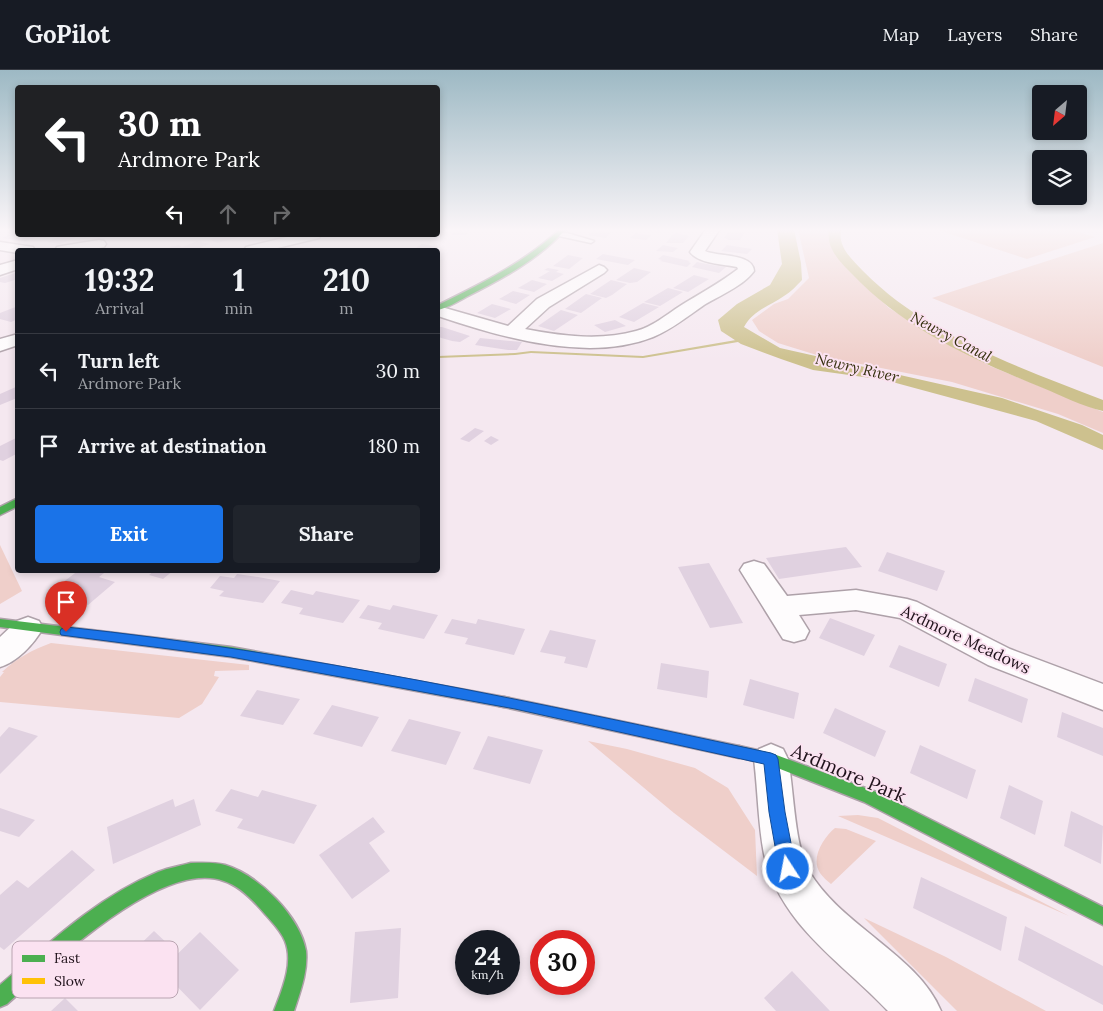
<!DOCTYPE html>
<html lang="en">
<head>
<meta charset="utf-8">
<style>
  body { margin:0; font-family:Lora,serif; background:#20242c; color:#f1f3f6; height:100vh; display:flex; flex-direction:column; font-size:19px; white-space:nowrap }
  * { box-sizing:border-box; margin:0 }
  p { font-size:16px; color:#9ea1a6 }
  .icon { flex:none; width:28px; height:28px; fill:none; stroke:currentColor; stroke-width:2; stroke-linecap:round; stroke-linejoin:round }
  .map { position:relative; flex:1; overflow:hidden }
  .details { position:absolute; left:15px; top:178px; width:425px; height:325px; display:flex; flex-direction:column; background:#171b24; border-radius:5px; box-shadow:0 2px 8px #0003 }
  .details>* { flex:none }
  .banner { position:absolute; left:15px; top:15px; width:425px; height:152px; border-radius:5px; box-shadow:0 2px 8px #0003; background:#202124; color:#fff; overflow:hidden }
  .needle { width:32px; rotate:208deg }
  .controls { position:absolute; left:1032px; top:15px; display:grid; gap:10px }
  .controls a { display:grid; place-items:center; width:55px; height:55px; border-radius:5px; background:#171b24; box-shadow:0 2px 8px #0003; font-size:25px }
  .speed { position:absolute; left:455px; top:860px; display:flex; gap:10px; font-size:25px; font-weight:700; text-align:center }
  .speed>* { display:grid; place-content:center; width:65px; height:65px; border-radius:50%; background:#171b24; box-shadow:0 2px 8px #0003; line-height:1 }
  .speed small { font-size:12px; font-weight:400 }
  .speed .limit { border:8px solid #d22; background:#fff; color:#111 }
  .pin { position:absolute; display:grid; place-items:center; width:42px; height:42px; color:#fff; margin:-51px -21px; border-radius:50% 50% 50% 0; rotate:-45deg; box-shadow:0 0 5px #0007 }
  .pin .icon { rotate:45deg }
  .me { position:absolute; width:55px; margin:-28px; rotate:349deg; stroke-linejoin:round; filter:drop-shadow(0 0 4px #0008) }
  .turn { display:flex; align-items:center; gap:18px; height:105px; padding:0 20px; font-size:22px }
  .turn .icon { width:65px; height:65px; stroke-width:2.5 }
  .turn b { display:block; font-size:35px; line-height:42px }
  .lanes { display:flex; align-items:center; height:48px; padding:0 20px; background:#0003; justify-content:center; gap:25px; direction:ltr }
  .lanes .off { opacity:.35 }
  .eta { display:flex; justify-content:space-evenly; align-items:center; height:85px; text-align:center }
  .eta b { font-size:30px; font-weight:800; line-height:35px }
  .cta { display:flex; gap:10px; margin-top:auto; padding:10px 20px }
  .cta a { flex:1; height:58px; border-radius:5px; background:#1a73e8; color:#fff; font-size:20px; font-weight:800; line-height:58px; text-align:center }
  .cta a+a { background:#20242c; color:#f1f3f6 }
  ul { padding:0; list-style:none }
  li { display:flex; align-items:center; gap:15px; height:75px; padding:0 20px; border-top:1px solid #363941 }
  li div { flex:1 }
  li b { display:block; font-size:19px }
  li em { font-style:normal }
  header { display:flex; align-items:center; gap:30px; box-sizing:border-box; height:70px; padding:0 25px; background:#171b24; border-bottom:1px solid #363941 }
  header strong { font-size:24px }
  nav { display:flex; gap:28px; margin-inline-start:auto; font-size:18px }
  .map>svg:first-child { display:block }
</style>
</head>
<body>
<header>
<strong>GoPilot</strong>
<nav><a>Map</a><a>Layers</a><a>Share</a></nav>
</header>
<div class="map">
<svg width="1103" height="941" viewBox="0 0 1103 941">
  <rect width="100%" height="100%" fill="#f5e8f0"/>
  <path fill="#efcfca" d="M798,159H832L830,169L847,199L889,238L942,271L990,296L1103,342V363L1058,344L952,312L820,286L794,278L778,273L759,261L752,250L774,234L788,229L809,208Z
    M935,159H1069L1095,167L1027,189Z
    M1103,173V297L932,228Z
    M0,475L22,521L0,534Z
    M51,573L249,595V600L215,601L214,606L219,607L202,634L179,648L0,632V607L4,602H2C17,588 32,580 51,573Z
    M588,671L627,679L695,698L728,718L755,760L757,806L674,743Z
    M858,745L878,748L1069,846L838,746Z
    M835,758L846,759L876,771L831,814C827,811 823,807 820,803C810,788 824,767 835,758Z
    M864,848L946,887L1046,941H957Z"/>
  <path fill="#cdc18e" d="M777,159H794L801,193L802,210C797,215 791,222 784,226C770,236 753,240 744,257L780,278L1002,328L1082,355L1103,365V380L1036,351L885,310L813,300L781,289L741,274L721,261L718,250L737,234L770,215L782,194Z"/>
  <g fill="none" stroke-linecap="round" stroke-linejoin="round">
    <path fill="#cdc18e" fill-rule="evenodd" d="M736,270H738V272L643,288L531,283L515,285L438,288V286L515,283L531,281L643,286Z"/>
    <path fill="#cdc18e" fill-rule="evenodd" d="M829,159H841C838,178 851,188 863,201C927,266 1019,297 1103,330V341C1082,336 1062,326 1043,318C974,290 904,259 852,204C839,191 826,178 829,159Z"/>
  </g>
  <path fill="#e0d1e0" d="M456,159H471L466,165H451Z
    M646,159H665L661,163L644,161Z
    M594,160L611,162L606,168L588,165Z
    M735,160L744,163L740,170H727L728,169L724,168L729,161L734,162Z
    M14,163L18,165L38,166L26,171L2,168Z
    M635,163L651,165L646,170L630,168Z
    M677,163L689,166L683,173H666L673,164Z
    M63,165H81L60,174L47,172Z
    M225,165H243V166L217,173L209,169Z
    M197,171L210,174L200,177L206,180H175L169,177L179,175L182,177Z
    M422,174L437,177L432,180H413Z
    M663,175L678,178L673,182L656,181Z
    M727,175L752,179L747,184L721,181Z
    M603,184L608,185L635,190L628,195L596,189Z
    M568,185L583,188L569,199L553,196Z
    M663,185L690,191L688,192L691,193L687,197L660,191L662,190L658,189Z
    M697,192L712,195L726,197L719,203L692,197Z
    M548,198L559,200L556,202L564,204L552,211L538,208L550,201L544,200Z
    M634,198L651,202L637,212L630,213L616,210Z
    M18,202V209L5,213L0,212V208Z
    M694,205L709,209L688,222L673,218Z
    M532,210L547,214L534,222L518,218Z
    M611,210L627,214L612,225L606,228L590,224Z
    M668,218L683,222L660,236L644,232Z
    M513,221L530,225L516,234L499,229Z
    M586,224L602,228L581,243L565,239Z
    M643,233L659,237L634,252L619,247Z
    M492,234L511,239L495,248L477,243Z
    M18,236V249L11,252L0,249V243Z
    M561,240L578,245L554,261L538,256Z
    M615,250L626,256L605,262L594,255Z
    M438,257H442L470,266L460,272L452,271L438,267Z
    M480,268L500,270L522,272L517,280H508L475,275Z
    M18,316V327L15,328H17L0,335V324Z
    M475,358L484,361L469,372L460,369Z
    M491,366L499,370L491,375L484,371Z
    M18,367V383L3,391L0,390V376Z
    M846,477L862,497L779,509L766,488Z
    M887,482L945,501L937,521L878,501Z
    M709,493L734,537L743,553L710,558L678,497Z
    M79,500H108L99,507L115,512L88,535L49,523Z
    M155,500H174L163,509L149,505Z
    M237,504L258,507L280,511L263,533L219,526L224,521L210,518L220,506L234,508Z
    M291,520L313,525L316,521L360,530L343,553L299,544L303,538L281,533Z
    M368,535L390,540L393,535L438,545L424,569L378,559L382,553L359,548Z
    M830,548L875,565L864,586L819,568Z
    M452,549L476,554L478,549L525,559L514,585L465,574L468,568L444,563Z
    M550,560L596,570L587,598L564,593L566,587L540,582Z
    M899,575L947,594L939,617L889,597Z
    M661,593L709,601L707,628L657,619Z
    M975,608L1028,629L1022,653L968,631Z
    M750,609L799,623L794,649L743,635Z
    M257,620L300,629L283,655L240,646Z
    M332,635L379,647L362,677L313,664Z
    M835,638L886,661L875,687L823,663Z
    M1062,642L1103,658V686L1057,667Z
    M409,649L461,662L446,695L391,681Z
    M9,657L38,666L0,704V667Z
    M488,666L543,680L530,714L473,699Z
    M920,675L976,700L967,729L910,703Z
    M1009,715L1043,731L1035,765L1000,748Z
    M231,719L258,727L262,720L317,735L294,774L237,758L243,749L215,741Z
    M173,729L175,737L194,729L201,755L113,794L107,757Z
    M0,738L35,750L19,767L0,761Z
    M1071,741L1103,756L1101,794L1064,776Z
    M373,747L385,762L369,773L390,801L352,829L319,785Z
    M72,780L95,800L4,880L0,877V825L17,810L28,818Z
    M921,807L1007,847L1001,881L913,838Z
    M1025,856L1103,896V935L1018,890Z
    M401,858L398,928L350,933L355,862Z
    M154,861L170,876L146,901L129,885Z
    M200,862L239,900L200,940L161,900Z
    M792,901L830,941H776L764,928Z
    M65,928L78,941H51Z"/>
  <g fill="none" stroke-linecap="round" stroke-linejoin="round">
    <defs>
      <path id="lane" d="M557,163H567L594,171L591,173L559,166L557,165Z"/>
      <path id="street" d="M706,159H720L705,181C718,187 753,183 754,201C743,216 719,226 704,235C688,246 671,260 653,267C588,293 500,267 438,246V236L508,256L537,229L599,195L604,197L607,200L604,203L549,237L525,259C561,266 601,271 636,261C652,257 666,245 680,236C699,224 720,213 738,199L737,197C723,194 699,194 690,182Z
        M296,165H321L319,168L269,180H244L246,177Z
        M99,170L104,171L106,174L104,177L89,180H55L57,177L62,176Z
        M0,172L33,177L35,180H18V183L0,180Z
        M18,190V199L0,205V195Z
        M18,264V275L0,281V269Z
        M754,491L764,494L787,526L856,520L907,529L917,532L1010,579L1103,614V640L988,595L900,548L856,540L799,545L809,561L805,569L794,572L783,569L740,500L744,494Z
        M28,547L39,551L43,558C34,574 17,592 0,597V567L17,551Z
        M771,674L783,679L788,689C794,720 794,775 809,801C840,855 919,886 941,941H888C842,892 780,855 764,784C758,753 758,721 754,689L759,679Z"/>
      <path id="fast" d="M560,159H566C539,189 502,209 466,227C457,232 447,238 438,240V235C481,214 524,193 560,159Z
        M18,428V436L0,445V437Z
        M0,549L231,577L504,627L509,628L511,632L509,636L504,637L231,587L0,557Z
        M739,676L771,683L876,722L1103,837V855L864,732L770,695L734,686L732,682L734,678Z
        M191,793C202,793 214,792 225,795C258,805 300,846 306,881C308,902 300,922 294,941H274C282,920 294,893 285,871C281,861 272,852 265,844C254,831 240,816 224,811C161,788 51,896 7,934L0,937V915C49,873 98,827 158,802C168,798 180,796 191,793Z"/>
      <path id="slow" d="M504,627L739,676L744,678L746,682L744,686L739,688L504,637L499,636L497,632L499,628Z"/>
    </defs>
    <use href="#lane" stroke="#aea1a9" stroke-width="3"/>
    <use href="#street" stroke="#aea1a9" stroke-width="3"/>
    <use href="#fast" stroke="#aea1a9" stroke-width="3"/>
    <use href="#slow" stroke="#aea1a9" stroke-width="3"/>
    <use href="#lane" fill="#fefcfd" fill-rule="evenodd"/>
    <use href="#street" fill="#fefcfd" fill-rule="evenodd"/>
    <use href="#fast" fill="#4caf50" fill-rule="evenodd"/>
    <use href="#slow" fill="#ffc107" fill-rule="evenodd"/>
  </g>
  <linearGradient id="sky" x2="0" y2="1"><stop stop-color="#9db9c4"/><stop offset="0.55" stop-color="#faf5f8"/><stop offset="1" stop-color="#faf5f8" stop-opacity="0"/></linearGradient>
  <rect width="1103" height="291" fill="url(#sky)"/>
  <path fill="#1a73e8" stroke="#114b97" d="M66,557C304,582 537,633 771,683L776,685L778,689L785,742L796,799L794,805L788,807L782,805L779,799L769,742L764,694L515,639L401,618L231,587L61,565L60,562L61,559Z"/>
  <g text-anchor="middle" stroke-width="4" stroke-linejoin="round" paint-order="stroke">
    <g font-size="15" font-style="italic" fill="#35300e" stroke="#fbe2f1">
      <text transform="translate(951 267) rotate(28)" y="5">Newry Canal</text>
      <text transform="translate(857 298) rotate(13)" y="5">Newry River</text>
    </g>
    <g font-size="16" fill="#20121b" stroke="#fbe2f1">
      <text transform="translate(966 569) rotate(25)" y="6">Ardmore Meadows</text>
    </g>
    <g font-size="19" fill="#20121b" stroke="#fbe2f1">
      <text transform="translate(849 703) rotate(23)" y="7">Ardmore Park</text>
    </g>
  </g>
  <rect x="12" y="871" width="166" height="57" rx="8" fill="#fbe2f1" stroke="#b9a4b1" stroke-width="1"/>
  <rect x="22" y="885" width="23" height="7" fill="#4caf50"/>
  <rect x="22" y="908" width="23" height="6" fill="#ffc107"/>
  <g font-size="14" fill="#20121b">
    <text x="54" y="893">Fast</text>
    <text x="54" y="916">Slow</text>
  </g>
</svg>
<div class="controls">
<a><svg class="needle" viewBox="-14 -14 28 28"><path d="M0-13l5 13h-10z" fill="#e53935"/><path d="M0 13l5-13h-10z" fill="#9ea1a6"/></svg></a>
<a><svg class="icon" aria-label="layers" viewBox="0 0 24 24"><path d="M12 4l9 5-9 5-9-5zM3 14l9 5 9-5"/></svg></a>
</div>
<div class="speed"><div>24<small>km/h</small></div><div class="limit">30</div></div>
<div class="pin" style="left:66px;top:562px;background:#d93025"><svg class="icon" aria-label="arrive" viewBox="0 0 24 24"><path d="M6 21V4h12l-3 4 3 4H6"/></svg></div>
<svg class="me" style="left:788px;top:799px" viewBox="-20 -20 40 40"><circle r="17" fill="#1a73e8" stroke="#fff" stroke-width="3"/><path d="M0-11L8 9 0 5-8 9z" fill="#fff"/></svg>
<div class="banner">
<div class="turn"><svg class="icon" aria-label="left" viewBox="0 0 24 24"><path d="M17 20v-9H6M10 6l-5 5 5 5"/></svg><div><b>30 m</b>Ardmore Park</div></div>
<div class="lanes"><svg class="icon" aria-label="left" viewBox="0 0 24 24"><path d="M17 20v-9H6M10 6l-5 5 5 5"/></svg><svg class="icon off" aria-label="ahead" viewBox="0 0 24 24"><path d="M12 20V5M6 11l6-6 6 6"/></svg><svg class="icon off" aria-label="right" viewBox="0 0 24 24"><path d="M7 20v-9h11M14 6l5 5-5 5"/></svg></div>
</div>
<section class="details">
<div class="eta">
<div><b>19:32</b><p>Arrival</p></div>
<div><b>1</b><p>min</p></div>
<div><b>210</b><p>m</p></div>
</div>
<ul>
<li><svg class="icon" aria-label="left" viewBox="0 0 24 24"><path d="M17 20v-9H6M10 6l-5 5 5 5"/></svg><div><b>Turn left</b><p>Ardmore Park</p></div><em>30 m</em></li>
<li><svg class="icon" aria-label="arrive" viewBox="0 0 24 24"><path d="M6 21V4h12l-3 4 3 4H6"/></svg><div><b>Arrive at destination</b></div><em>180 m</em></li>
</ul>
<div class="cta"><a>Exit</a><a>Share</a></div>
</section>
</div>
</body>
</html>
